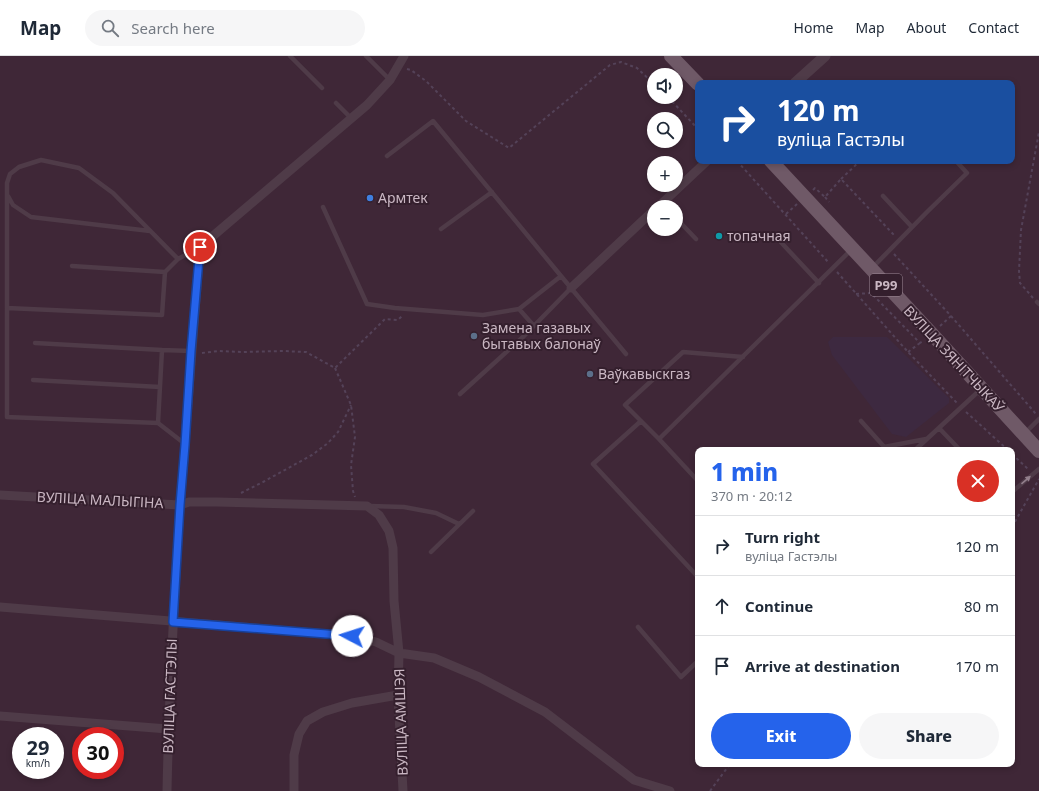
<!DOCTYPE html>
<html lang="en">
<head>
<meta charset="utf-8">
<style>
  body { margin:0; font-family:"Noto Sans",sans-serif; background:#f6f6f7; color:#1f2937; height:100vh; display:flex; flex-direction:column; font-size:15px; white-space:nowrap }
  * { box-sizing:border-box; margin:0 }
  p { font-size:13px; color:#747a83 }
  .icon { flex:none; width:22px; height:22px; fill:none; stroke:currentColor; stroke-width:2; stroke-linecap:round; stroke-linejoin:round }
  .map { position:relative; flex:1; overflow:hidden }
  .details { position:absolute; left:695px; top:391px; width:320px; height:320px; display:flex; flex-direction:column; background:#fff; border-radius:8px; box-shadow:0 2px 6px #0003 }
  .details>* { flex:none }
  .guide { position:absolute; left:695px; top:24px; width:320px; height:84px; border-radius:8px; box-shadow:0 2px 6px #0003; background:#1a4fa0; color:#fff; overflow:hidden }
  .buttons { position:absolute; left:647px; top:12px; display:grid; gap:8px }
  .buttons a { display:grid; place-items:center; width:36px; height:36px; border-radius:50%; background:#fff; box-shadow:0 2px 6px #0003; font-size:20px }
  .speed { position:absolute; left:12px; top:671px; display:flex; gap:8px; font-size:20px; font-weight:700; text-align:center }
  .speed>* { display:grid; place-content:center; width:52px; height:52px; border-radius:50%; background:#fff; box-shadow:0 2px 6px #0003; line-height:1 }
  .speed small { font-size:10px; font-weight:400 }
  .speed .limit { border:6px solid #d22; background:#fff; color:#111 }
  .pin { position:absolute; display:grid; place-items:center; width:34px; height:34px; color:#fff; margin:-17px; border:2px solid #fff; border-radius:50%; box-shadow:0 1px 4px #0007 }
  .me { position:absolute; width:44px; margin:-22px; rotate:275deg; stroke-linejoin:round; filter:drop-shadow(0 0 3px #0008) }
  .turn { display:flex; align-items:center; gap:14px; height:84px; padding:0 16px; font-size:18px }
  .turn .icon { width:52px; height:52px; stroke-width:2.5 }
  .turn b { display:block; font-size:28px; line-height:34px }
  .round { display:grid; place-items:center; flex:none; width:42px; height:42px; border-radius:21px; background:#f6f6f7 }
  .overview { display:flex; align-items:center; justify-content:space-between; height:68px; padding:0 16px }
  h1 { font-size:24px; font-weight:800; line-height:30px; color:#2563eb }
  .primary-button { display:flex; gap:8px; margin-top:auto; padding:8px 16px }
  .primary-button a { flex:1; height:46px; border-radius:24px; background:#2563eb; color:#fff; font-size:16px; font-weight:800; line-height:46px; text-align:center }
  .primary-button a+a { background:#f6f6f7; color:#1f2937 }
  ul { padding:0; list-style:none }
  li { display:flex; align-items:center; gap:12px; height:60px; padding:0 16px; border-top:1px solid #e0e1e3 }
  li div { flex:1 }
  li b { display:block; font-size:15px }
  li em { font-style:normal }
  header { display:flex; align-items:center; gap:24px; box-sizing:border-box; height:56px; padding:0 20px; background:#fff; border-bottom:1px solid #e0e1e3 }
  header strong { font-size:19px }
  nav { display:flex; gap:22px; margin-inline-start:auto; font-size:14px }
  .search { width:280px; height:36px; background:#f6f6f7; display:flex; align-items:center; gap:10px; box-sizing:border-box; padding:0 14px; border-radius:22px; color:#747a83; font-size:15px }
  .map>svg:first-child { display:block }
</style>
</head>
<body>
<header>
<strong>Map</strong>
<div class="search"><svg class="icon" aria-label="search" viewBox="0 0 24 24"><circle cx="10" cy="10" r="6"/><path d="M15 15l6 6"/></svg>Search here</div>
<nav><a>Home</a><a>Map</a><a>About</a><a>Contact</a></nav>
</header>
<div class="map">
<svg width="1039" height="735" viewBox="0 0 1039 735">
  <rect width="100%" height="100%" fill="#3f2737"/>
  <path fill="#3d2940" d="M833,281H887L949,342V347L906,381L892,378L832,299L828,286Z"/>
  <g fill="none" stroke-linecap="round" stroke-linejoin="round">
    <path stroke="#544258" stroke-width="2" stroke-dasharray="3 3" stroke-linecap="butt" d="M407,13L411,14L426,25L466,65L509,92L610,9L621,6L637,12L654,28
      M668,41L698,73
      M737,105L829,207
      M841,123L860,105
      M813,134L815,132L825,141L841,123L894,179
      M825,141L829,146
      M786,158L797,148
      M894,198L951,260L1036,358
      M837,216L908,296L957,347
      M856,238L871,237L920,287L923,285
      M1033,242L1020,227L1019,215L1021,174L1039,76
      M940,270L951,260
      M908,296L920,287
      M202,297L218,295L242,296L283,295L306,296L335,312L385,263L398,264L403,259
      M335,312L351,349L355,381L351,409L353,435L355,441
      M966,356L1008,394
      M1012,398L1029,414
      M241,437L263,426L312,399L328,387L338,376L351,349
      M1012,471L1039,423
      M710,735L730,708"/>
    <path stroke="#4f3b48" stroke-width="4.5" d="M290,0L322,32
      M366,0L390,24
      M336,47L351,62
      M387,100L433,65L561,220
      M8,140L13,149L31,161L150,175
      M883,140L912,171
      M323,151L367,248L395,252L483,259L519,253L561,220L626,298
      M676,162L696,183
      M441,173L492,136
      M777,182L819,227
      M72,210L165,216L178,203
      M872,212L927,156L967,117L956,105
      M1037,246L1039,248
      M7,252L162,259L165,216
      M519,253L534,270
      M35,287L162,294
      M33,324L160,331
      M460,338L524,280L571,232
      M641,365L593,408L698,521
      M861,365L887,394
      M158,367L162,294L191,295
      M939,372L960,394
      M1025,377L1039,363
      M659,383L625,349L683,296L743,301
      M185,388L158,367L7,361V127L10,118L19,111L41,104L79,112L113,137L178,203L200,191
      M884,391L926,383
      M915,394L981,333
      M698,425L659,383L851,194
      M1012,436L1039,413
      M370,450L404,451L436,457L459,468
      M431,496L473,455
      M638,571L681,621L698,605"/>
    <path stroke="#4f3b48" stroke-width="9" d="M658,151L707,105
      M571,232L654,154
      M0,439L180,449L189,446H217L367,450L379,459L389,475L393,492L394,545L399,597L398,639L403,735
      M0,551L352,580L376,586L399,597L434,602L479,621L545,656L634,724L670,735
      M0,660L168,673
      M167,735C169,640 174,545 180,451C181,430 184,409 185,387C190,322 195,257 200,191L367,49L390,24L404,0
      M294,735V699L299,678L307,665L323,656L352,647L398,639"/>
    <path stroke="#4f3b48" stroke-width="11" d="M795,27L825,0"/>
    <path stroke="#6f5967" stroke-width="14" d="M671,0L698,28
      M771,105L931,277L1039,395"/>
  </g>
  <defs><path id="oneway-solid" d="M-6-.8H1V-3.2L6.5 0L1 3.2V.8H-6Z"/></defs>
  <use fill="#937f8c" href="#oneway-solid" transform="translate(1026 424) rotate(-41)"/>
  <g fill="none" stroke-linecap="round" stroke-linejoin="round">
    <defs>
      <path id="route" d="M200,191L191,295L185,389L180,449L173,566L352,580"/>
    </defs>
    <use href="#route" stroke="#184099" stroke-width="10"/>
    <use href="#route" stroke="#2563eb" stroke-width="7"/>
  </g>
  <circle fill="#3f7fe0" stroke="#341f2d" stroke-width="1.5" cx="370" cy="142" r="4"/>
  <circle fill="#0f9aa8" stroke="#341f2d" stroke-width="1.5" cx="719" cy="180" r="4"/>
  <g fill="#5c6f8a" stroke="#341f2d" stroke-width="1.5">
    <circle cx="474" cy="280" r="4"/>
    <circle cx="590" cy="318" r="4"/>
  </g>
  <g text-anchor="middle" stroke-width="4" stroke-linejoin="round" paint-order="stroke">
    <rect fill="#341f2d" stroke="#9d8996" stroke-width="1" x="870" y="218" width="32" height="22" rx="3"/>
    <g font-size="13" font-weight="bold" fill="#cab7c3">
      <text x="886" y="234">Р99</text>
    </g>
    <g font-size="14" fill="#cab7c3" stroke="#341f2d" text-anchor="start">
      <text x="378" y="147">Армтек</text>
      <text x="727" y="185">топачная</text>
      <text x="482" y="277">Замена газавых<tspan x="482" dy="16">бытавых балонаў</tspan></text>
      <text x="598" y="323">Ваўкавыскгаз</text>
    </g>
    <g font-size="14" fill="#cab7c3" stroke="#341f2d">
      <text transform="translate(954 303) rotate(47)" y="5">ВУЛІЦА ЗЯНІТЧЫКАЎ</text>
      <text transform="translate(100 444) rotate(3)" y="5">ВУЛІЦА МАЛЫГІНА</text>
      <text transform="translate(170 640) rotate(-88)" y="5">ВУЛІЦА ГАСТЭЛЫ</text>
      <text transform="translate(401 666) rotate(-92)" y="5">ВУЛІЦА АМШЭЯ</text>
    </g>
  </g>
</svg>
<div class="buttons">
<a><svg class="icon" aria-label="sound" viewBox="0 0 24 24"><path d="M4 9h4l5-4v14l-5-4H4zM17 9q2 3 0 6"/></svg></a>
<a><svg class="icon" aria-label="search" viewBox="0 0 24 24"><circle cx="10" cy="10" r="6"/><path d="M15 15l6 6"/></svg></a>
<a>+</a>
<a>−</a>
</div>
<div class="speed"><div>29<small>km/h</small></div><div class="limit">30</div></div>
<div class="pin" style="left:200px;top:191px;background:#d93025"><svg class="icon" aria-label="arrive" viewBox="0 0 24 24"><path d="M6 21V4h12l-3 4 3 4H6"/></svg></div>
<svg class="me" style="left:352px;top:580px" viewBox="-20 -20 40 40"><circle r="19" fill="#fff"/><path d="M0-13L10 11 0 6-10 11z" fill="#2563eb"/></svg>
<div class="guide">
<div class="turn"><svg class="icon" aria-label="right" viewBox="0 0 24 24"><path d="M7 20v-9h11M14 6l5 5-5 5"/></svg><div><b>120 m</b>вуліца Гастэлы</div></div>
</div>
<section class="details">
<div class="overview"><div><h1>1 min</h1><p>370 m · 20:12</p></div><a class="round" style="background:#d93025;color:#fff"><svg class="icon" aria-label="close" viewBox="0 0 24 24"><path d="M6 6l12 12M18 6L6 18"/></svg></a></div>
<ul>
<li><svg class="icon" aria-label="right" viewBox="0 0 24 24"><path d="M7 20v-9h11M14 6l5 5-5 5"/></svg><div><b>Turn right</b><p>вуліца Гастэлы</p></div><em>120 m</em></li>
<li><svg class="icon" aria-label="ahead" viewBox="0 0 24 24"><path d="M12 20V5M6 11l6-6 6 6"/></svg><div><b>Continue</b></div><em>80 m</em></li>
<li><svg class="icon" aria-label="arrive" viewBox="0 0 24 24"><path d="M6 21V4h12l-3 4 3 4H6"/></svg><div><b>Arrive at destination</b></div><em>170 m</em></li>
</ul>
<div class="primary-button"><a>Exit</a><a>Share</a></div>
</section>
</div>
</body>
</html>
